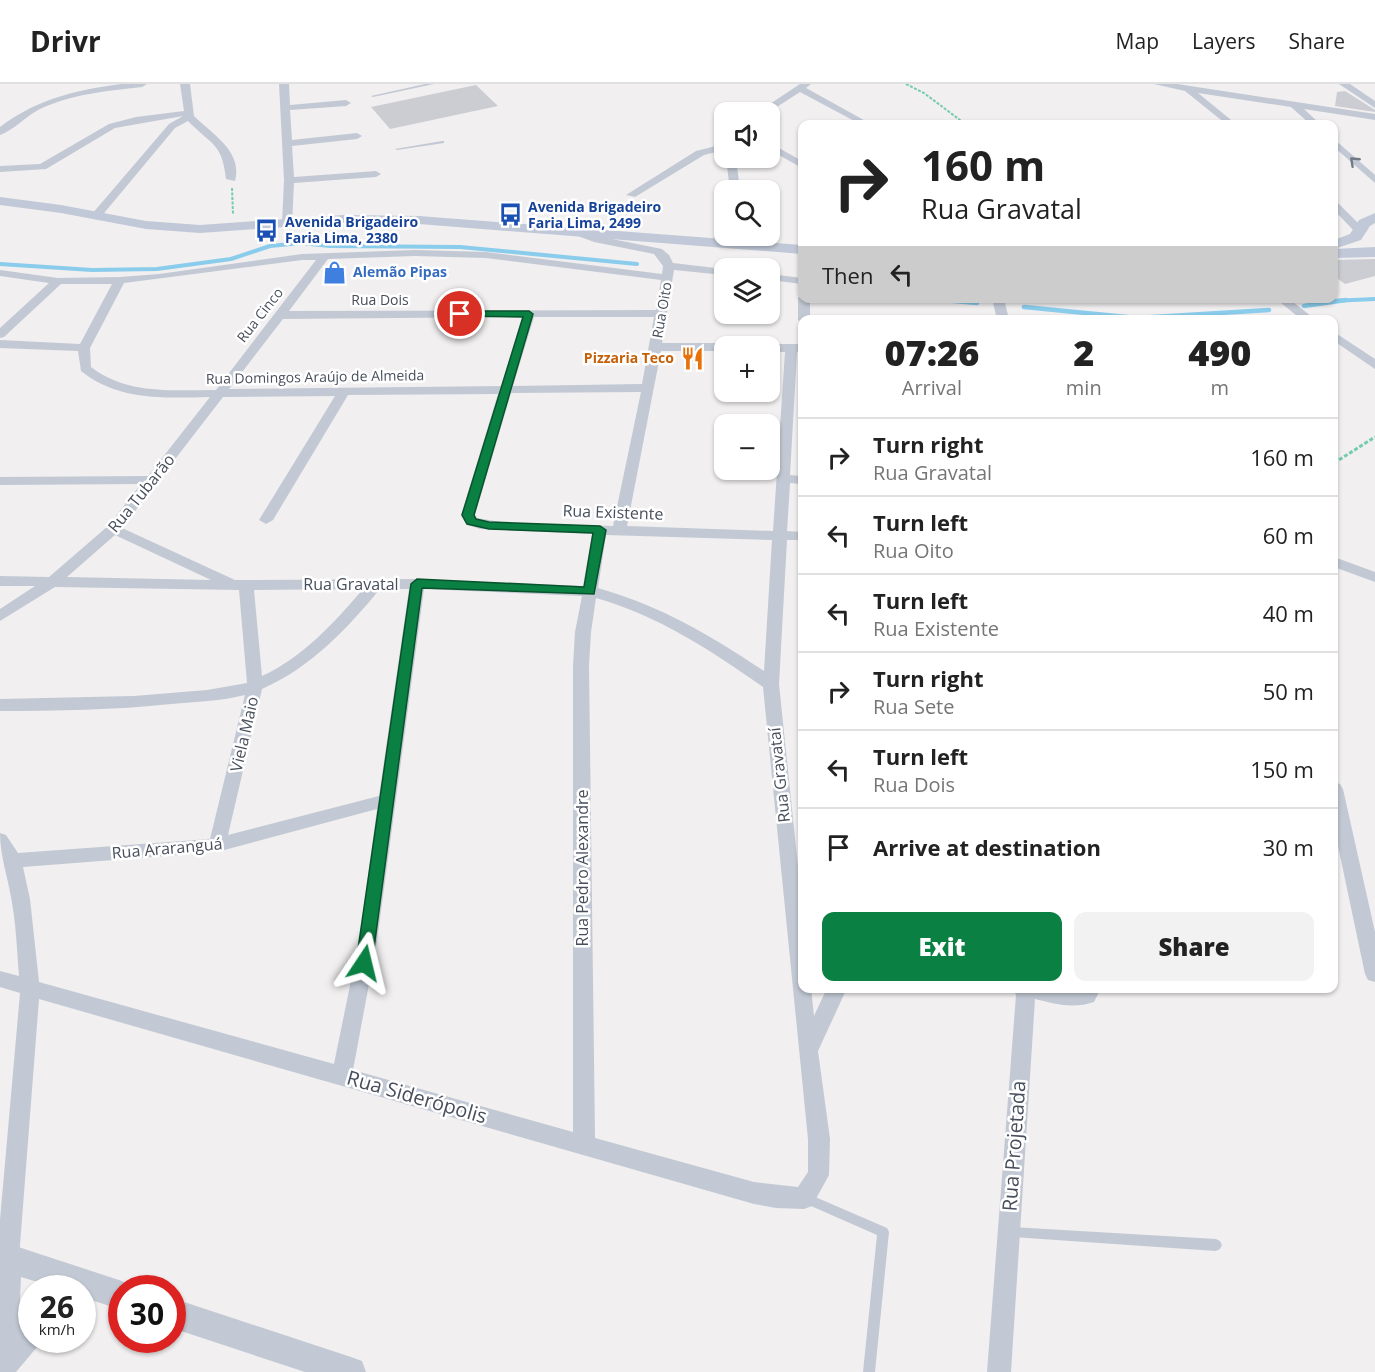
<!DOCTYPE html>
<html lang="en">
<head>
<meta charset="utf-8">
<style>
  body { margin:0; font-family:"Open Sans",sans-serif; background:#f2f2f2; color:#222; height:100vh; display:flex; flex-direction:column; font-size:22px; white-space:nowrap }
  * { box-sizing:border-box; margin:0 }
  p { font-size:20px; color:#767676 }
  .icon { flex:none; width:33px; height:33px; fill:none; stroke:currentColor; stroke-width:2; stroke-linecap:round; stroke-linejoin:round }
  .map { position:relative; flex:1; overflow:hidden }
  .panel { position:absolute; left:798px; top:231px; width:540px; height:678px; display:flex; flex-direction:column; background:#fff; border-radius:12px; box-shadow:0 2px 4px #0004 }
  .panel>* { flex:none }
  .top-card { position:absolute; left:798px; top:36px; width:540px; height:183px; border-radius:12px; box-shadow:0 2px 4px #0004; background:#fff; color:#222; overflow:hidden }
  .tools { position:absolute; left:714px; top:18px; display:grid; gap:12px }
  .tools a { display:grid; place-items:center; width:66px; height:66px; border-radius:12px; background:#fff; box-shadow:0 2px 4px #0004; font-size:30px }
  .speed { position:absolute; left:18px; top:1191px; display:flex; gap:12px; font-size:30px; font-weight:700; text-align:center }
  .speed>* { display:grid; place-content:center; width:78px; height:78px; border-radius:50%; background:#fff; box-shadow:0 2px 4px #0004; line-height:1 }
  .speed small { font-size:15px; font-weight:400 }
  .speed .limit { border:9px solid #d22; background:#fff; color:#111 }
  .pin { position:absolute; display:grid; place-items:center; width:51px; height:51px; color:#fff; margin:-26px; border:3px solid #fff; border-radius:50%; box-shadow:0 2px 6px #0007 }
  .me { position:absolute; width:66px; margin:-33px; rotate:10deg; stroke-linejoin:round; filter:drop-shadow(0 0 4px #0008) }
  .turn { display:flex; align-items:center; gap:21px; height:126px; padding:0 24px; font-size:27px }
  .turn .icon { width:78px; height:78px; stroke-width:2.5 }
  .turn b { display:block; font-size:42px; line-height:51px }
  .then { display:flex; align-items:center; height:57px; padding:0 24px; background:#0003; gap:12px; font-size:22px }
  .eta { display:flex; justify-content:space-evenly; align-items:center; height:102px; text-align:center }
  .eta b { font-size:36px; font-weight:800; line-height:42px }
  .primary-button { display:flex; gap:12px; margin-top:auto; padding:12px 24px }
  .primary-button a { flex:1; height:69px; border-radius:12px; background:#0b8043; color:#fff; font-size:24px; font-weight:800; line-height:69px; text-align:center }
  .primary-button a+a { background:#f2f2f2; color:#222 }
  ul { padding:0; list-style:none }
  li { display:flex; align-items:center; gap:18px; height:78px; padding:0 24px; border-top:2px solid #e0e0e0 }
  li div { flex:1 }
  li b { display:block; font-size:22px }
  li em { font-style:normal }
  header { display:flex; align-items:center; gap:36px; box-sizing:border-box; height:84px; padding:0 30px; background:#fff; border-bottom:2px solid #e0e0e0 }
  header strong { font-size:28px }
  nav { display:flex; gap:33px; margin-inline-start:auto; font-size:21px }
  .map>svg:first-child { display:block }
</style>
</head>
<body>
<header>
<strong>Drivr</strong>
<nav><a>Map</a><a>Layers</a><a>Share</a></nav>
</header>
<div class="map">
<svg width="1375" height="1288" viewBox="0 0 1375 1288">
  <rect width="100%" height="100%" fill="#f1efef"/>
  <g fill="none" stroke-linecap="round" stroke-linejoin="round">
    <path stroke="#8accec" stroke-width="4" d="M0,180L92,186L157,185L231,175L270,162L301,159L330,162L460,163L637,180
      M943,216L958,217
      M1331,217L1375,215"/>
    <path stroke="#8accec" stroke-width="4.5" d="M943,216L977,219
      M1304,222L1346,216
      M1024,223L1137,234L1269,226"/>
  </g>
  <path fill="#cccdd3" d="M476,1L498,22L390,45L371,23Z
    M1345,7L1375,26V28L1335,22L1337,8Z
    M1375,175V192L1345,200L1334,192V176Z"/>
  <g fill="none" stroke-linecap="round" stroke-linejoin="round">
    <path stroke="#75cdad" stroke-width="2" stroke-dasharray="3 1.5" stroke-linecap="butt" d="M906,0L924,9L960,36L961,40
      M232,104L233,130"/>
    <path stroke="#75cdad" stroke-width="3" stroke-dasharray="4 2" stroke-linecap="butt" d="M1334,379L1375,353"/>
    <path fill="#c2c9d4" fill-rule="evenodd" d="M425,0H434L373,13L371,12Z
      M442,57H444V59L397,66L395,65Z
      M806,1109L887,1144L889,1148L875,1288H863L877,1151L802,1118L801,1114L802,1110Z
      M1011,1143L1216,1155L1220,1157L1222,1161L1220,1165L1216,1167L1011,1153L1007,1152L1005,1148L1007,1144Z"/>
    <path fill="#c2c9d4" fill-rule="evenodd" d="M121,0H147L142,3C107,7 72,10 40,25C26,32 14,46 0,51V43C37,15 76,6 121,0Z
      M180,0H190L194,32C212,50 243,67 235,97L226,95C222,58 211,61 188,37L175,44L100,134H92V130L169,40L183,32L115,44L46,85L0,88V82L40,80L109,40L136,33L184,27Z
      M279,0H289L290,21L346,16L351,19L346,22L290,26L292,56L357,49L362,52L357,55L292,62L294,93L376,87L381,90L376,93L294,99L292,140L287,143L282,140L284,96Z
      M800,0H811L806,4L871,40H860L800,8L769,28H758Z
      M1154,0H1177L1375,30V36L1304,25L1320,40H1310L1291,23L1198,9L1236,40H1226L1185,7Z
      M1339,0H1350L1375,17V24Z
      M1334,55L1375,91V99L1334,63Z
      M770,59L802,77V84L770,66Z
      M724,60V66L704,71L635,113L626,111L696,67Z
      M726,74H736L740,106H730Z
      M1334,118L1338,119L1364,145V149H1356L1334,126Z
      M571,143L597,152L662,165L669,171L673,179L724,185V191L674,186L662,259H724L730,262H724V267H661L627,442L773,447L785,268H770V262H765L770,260H802V268H797L790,391L802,392V400L790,399L787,447L802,448V456H787L779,600L802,821V904H811L814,932L827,904H847L818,967L830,1055L829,1091L812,1122L804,1125L776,1124L754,1120L39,915L19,1174L16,1182L8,1185L0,1182V1136L20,909L0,903V887L19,892C17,866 16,839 11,813C7,790 0,771 0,749L6,751L18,769L210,755L245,611C221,617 196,618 171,620C114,626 57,627 0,627V615L134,612L207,606L247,599L239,506L55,503L0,537V525L35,502H0V492L49,493L108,442L141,400L0,401V393L148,392L210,313C165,314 118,317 81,287L78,267L0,264V256L80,260L112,200H61L4,253L0,254V244L49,199L0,192V186L58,194L120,193L159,190L302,170L415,166L486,168L662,190L663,182L654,170L594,158L567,148V144ZM415,172L486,174L661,196L656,226L289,227L328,175ZM302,176H316L216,306C173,306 127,311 91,283L90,264L124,199ZM522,233L501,302L229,305L283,235ZM534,233H654L642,300L513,302ZM641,308L613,442L507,439L477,434L475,431L511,309ZM498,310L461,431L466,440L480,445L592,450L583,502L417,495L235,496L122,444L223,313L335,312L259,436L266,440L273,436L348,311ZM115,451L211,496L67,493ZM606,451L772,456L764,587C708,550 663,523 598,504ZM363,505C335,538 302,574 262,592L254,506ZM380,505H409L379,712L228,751L262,605C310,584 347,545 380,505ZM424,505L582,512L575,548L573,582V1048L353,986L377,857ZM596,514C659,532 710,566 763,603L808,1055V1088L798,1103L754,1098L595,1054L589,582L591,548ZM377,725L359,857L334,980L39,898L30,815L23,783L217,768Z
      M770,190L802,194V200L770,196Z
      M802,211V214H810V236H802V239L798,236V214Z
      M992,214H1004L1009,236H997Z
      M1275,214H1288L1316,236H1302Z
      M1334,248L1375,275V285L1334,257Z
      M1334,473L1375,488V498L1334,483Z
      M1334,698L1340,700L1343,705L1375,848V898L1368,896L1365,890L1334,743Z
      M1012,904H1101L1094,918C1074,925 1055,920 1035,915L1011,1288H987L1016,911Z"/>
    <path fill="#c2c9d4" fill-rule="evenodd" d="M0,1157L122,1197L132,1202L134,1204H122V1226L82,1213V1204H57L21,1193L19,1238L32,1231V1256H43L16,1288H0Z
      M172,1214L351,1273L362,1277L366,1288H305L172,1244Z"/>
    <path fill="#c1c9d8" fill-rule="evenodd" d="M0,113L61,121L146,137L200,141L343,131L419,132L802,161V170L419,140L343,139L200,149L146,145L61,129L0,121Z
      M1375,129V139L1370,142L1361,156L1334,165L1375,163V173L1334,174V156L1350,150L1359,136Z"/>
  </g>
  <defs><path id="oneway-chevron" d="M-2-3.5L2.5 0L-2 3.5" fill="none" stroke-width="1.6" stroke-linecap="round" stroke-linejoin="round" transform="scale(1.5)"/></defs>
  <use stroke="#727a86" href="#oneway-chevron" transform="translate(1354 77) rotate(-137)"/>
  <path fill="#0b8043" stroke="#07532c" stroke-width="1.5" d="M460,227H529L533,230L474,431L476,435L489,438L600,442L606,446L594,510L422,504L372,879L370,884L364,886L358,884L356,879L411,500L417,495L584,503L593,449L489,445L467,440L462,431L523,233L457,232V228Z"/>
  <defs>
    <symbol id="bus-bare" viewBox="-9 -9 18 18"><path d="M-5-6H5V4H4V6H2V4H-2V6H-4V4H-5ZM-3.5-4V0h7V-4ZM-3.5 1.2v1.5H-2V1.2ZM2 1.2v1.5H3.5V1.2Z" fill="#1a4fb4" stroke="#fff" stroke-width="2.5" paint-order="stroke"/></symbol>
    <symbol id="shop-bare" viewBox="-9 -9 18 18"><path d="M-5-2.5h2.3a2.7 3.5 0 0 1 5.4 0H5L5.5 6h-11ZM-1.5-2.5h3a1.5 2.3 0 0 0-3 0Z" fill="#3f7fe0" stroke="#fff" stroke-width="2.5" paint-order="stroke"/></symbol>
    <symbol id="restaurant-bare" viewBox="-9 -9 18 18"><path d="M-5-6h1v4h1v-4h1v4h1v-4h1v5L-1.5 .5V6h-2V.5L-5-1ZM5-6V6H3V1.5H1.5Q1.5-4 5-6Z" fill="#e8710a" stroke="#fff" stroke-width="2.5" paint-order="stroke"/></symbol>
  </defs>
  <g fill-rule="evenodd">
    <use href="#bus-bare" x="494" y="114" width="33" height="33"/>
    <use href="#bus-bare" x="250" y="130" width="33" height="33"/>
    <use href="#shop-bare" x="318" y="172" width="33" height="33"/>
    <use href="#restaurant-bare" x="676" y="258" width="33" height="33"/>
  </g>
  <g text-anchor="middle" stroke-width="5" stroke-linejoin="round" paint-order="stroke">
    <g font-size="14" font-weight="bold" fill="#164399" stroke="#fff" text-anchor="start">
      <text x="528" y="128">Avenida Brigadeiro<tspan x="528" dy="16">Faria Lima, 2499</tspan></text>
      <text x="285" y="143">Avenida Brigadeiro<tspan x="285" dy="16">Faria Lima, 2380</tspan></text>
    </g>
    <g font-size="14" font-weight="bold" fill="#366cbe" stroke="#fff" text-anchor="start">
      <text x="353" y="193">Alemão Pipas</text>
    </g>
    <g font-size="14" fill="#474f5c" stroke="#fff">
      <text x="380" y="221">Rua Dois</text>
      <text transform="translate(662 226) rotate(-80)" y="5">Rua Oito</text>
      <text transform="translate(260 231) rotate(-52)" y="5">Rua Cinco</text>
      <text transform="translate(315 293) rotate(-1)" y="5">Rua Domingos Araújo de Almeida</text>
    </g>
    <g font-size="14" font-weight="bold" fill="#c56008" stroke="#fff" text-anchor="end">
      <text x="674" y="279">Pizzaria Teco</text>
    </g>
    <g font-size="16" fill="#474f5c" stroke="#fff">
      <text transform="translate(141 409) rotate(-51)" y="6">Rua Tubarão</text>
      <text transform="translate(613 428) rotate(2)" y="6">Rua Existente</text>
      <text x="351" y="506">Rua Gravatal</text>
      <text transform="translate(244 650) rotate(-77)" y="6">Viela Maio</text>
      <text transform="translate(779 691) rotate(-96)" y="6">Rua Gravataí</text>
      <text transform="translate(167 764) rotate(-5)" y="6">Rua Araranguá</text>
      <text transform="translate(582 784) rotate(-90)" y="6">Rua Pedro Alexandre</text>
    </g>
    <g font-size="20" fill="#474f5c" stroke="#fff">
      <text transform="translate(417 1013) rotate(16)" y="7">Rua Siderópolis</text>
      <text transform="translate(1014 1062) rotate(-86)" y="7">Rua Projetada</text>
    </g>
  </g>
</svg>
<div class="tools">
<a><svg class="icon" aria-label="sound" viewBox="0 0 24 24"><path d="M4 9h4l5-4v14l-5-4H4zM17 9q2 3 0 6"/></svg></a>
<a><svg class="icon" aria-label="search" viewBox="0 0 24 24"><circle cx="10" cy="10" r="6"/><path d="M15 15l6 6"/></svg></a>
<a><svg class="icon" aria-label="layers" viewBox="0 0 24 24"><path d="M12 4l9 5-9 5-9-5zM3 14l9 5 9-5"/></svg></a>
<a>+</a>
<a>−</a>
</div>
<div class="speed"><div>26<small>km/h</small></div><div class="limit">30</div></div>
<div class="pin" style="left:460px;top:230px;background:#d93025"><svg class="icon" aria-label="arrive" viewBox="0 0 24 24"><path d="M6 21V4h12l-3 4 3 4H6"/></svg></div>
<svg class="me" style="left:364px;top:879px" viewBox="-20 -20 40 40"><path d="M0-17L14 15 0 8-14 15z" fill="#0b8043" stroke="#fff" stroke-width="4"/></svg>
<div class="top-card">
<div class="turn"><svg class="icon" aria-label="right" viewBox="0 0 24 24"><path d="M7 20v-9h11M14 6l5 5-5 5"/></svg><div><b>160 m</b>Rua Gravatal</div></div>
<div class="then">Then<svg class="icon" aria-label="left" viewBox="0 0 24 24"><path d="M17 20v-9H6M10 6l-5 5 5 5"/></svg></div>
</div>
<section class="panel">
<div class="eta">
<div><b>07:26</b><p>Arrival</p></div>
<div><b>2</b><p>min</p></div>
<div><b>490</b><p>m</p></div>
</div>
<ul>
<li><svg class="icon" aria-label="right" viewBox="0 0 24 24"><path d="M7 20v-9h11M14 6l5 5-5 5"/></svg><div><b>Turn right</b><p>Rua Gravatal</p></div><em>160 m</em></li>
<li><svg class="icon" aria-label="left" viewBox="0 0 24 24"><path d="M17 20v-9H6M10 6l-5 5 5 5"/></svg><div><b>Turn left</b><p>Rua Oito</p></div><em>60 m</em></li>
<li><svg class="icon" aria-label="left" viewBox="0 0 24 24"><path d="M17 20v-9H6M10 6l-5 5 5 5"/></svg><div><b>Turn left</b><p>Rua Existente</p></div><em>40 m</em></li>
<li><svg class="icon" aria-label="right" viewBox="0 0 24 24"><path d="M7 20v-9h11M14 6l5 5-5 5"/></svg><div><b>Turn right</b><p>Rua Sete</p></div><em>50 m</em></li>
<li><svg class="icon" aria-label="left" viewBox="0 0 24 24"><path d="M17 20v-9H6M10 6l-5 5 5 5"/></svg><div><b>Turn left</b><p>Rua Dois</p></div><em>150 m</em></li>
<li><svg class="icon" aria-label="arrive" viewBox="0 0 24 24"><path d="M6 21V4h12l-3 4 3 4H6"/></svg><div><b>Arrive at destination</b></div><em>30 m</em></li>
</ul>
<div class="primary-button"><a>Exit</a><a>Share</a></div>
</section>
</div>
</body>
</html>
